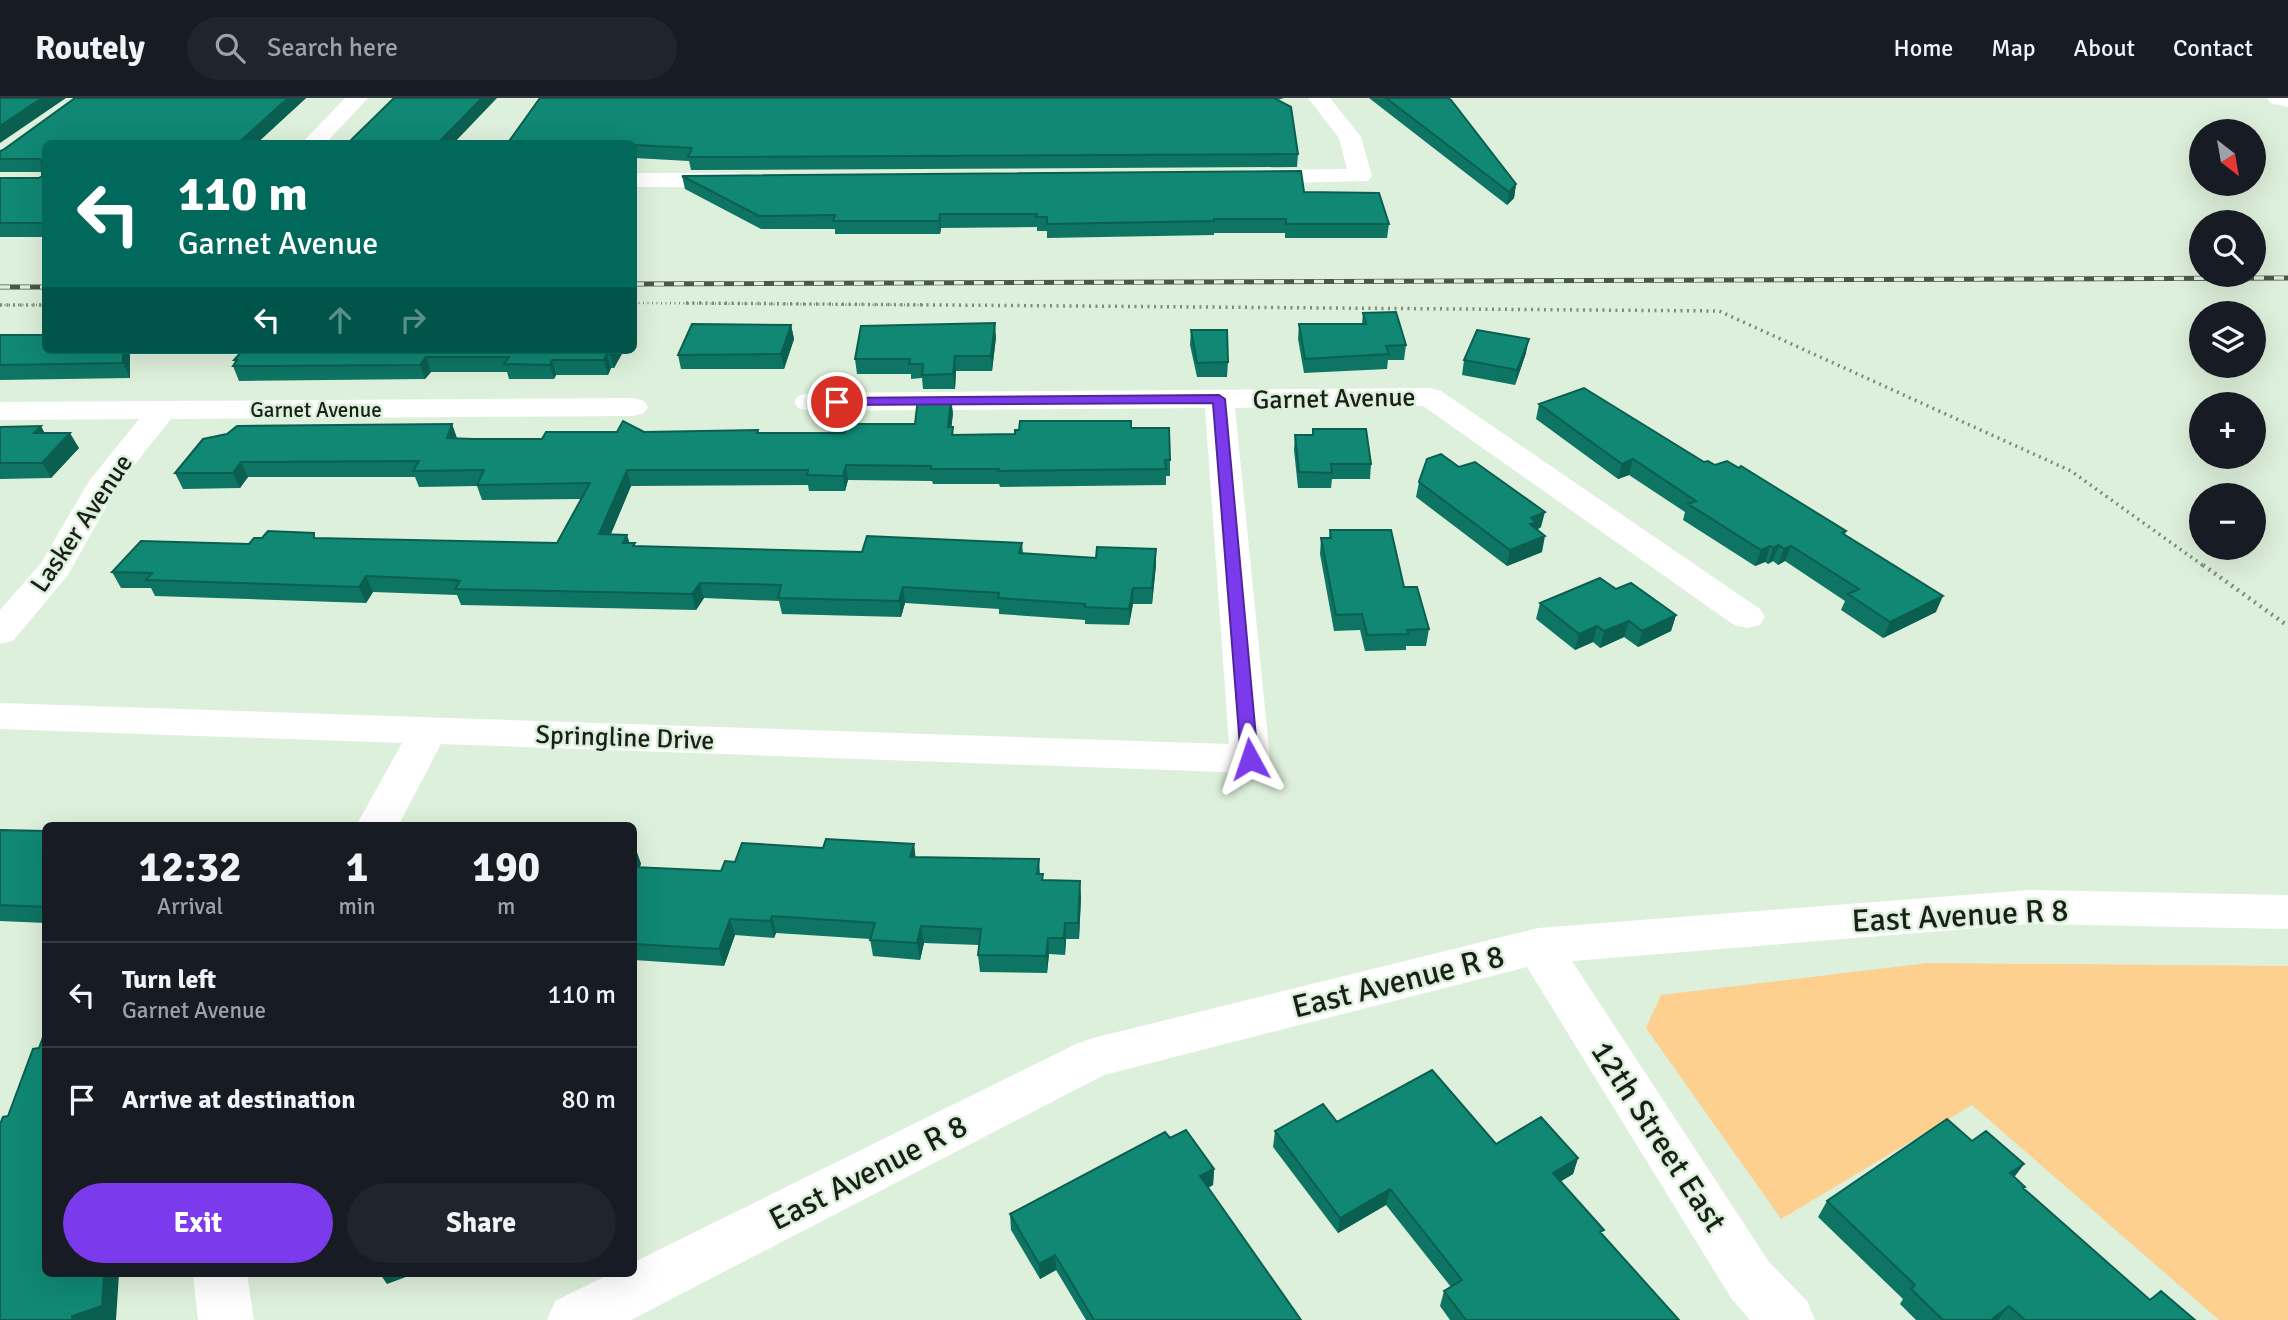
<!DOCTYPE html>
<html lang="en">
<head>
<meta charset="utf-8">
<style>
  body { margin:0; font-family:Signika,sans-serif; background:#20242c; color:#f1f3f6; height:100vh; display:flex; flex-direction:column; font-size:26px; white-space:nowrap }
  * { box-sizing:border-box; margin:0 }
  p { font-size:23px; color:#9ea1a6 }
  .icon { flex:none; width:38px; height:38px; fill:none; stroke:currentColor; stroke-width:2; stroke-linecap:round; stroke-linejoin:round }
  .map { position:relative; flex:1; overflow:hidden }
  .details { position:absolute; left:42px; top:724px; width:595px; height:455px; display:flex; flex-direction:column; background:#171b24; border-radius:10px; box-shadow:0 7px 28px #0002 }
  .details>* { flex:none }
  .hud { position:absolute; left:42px; top:42px; width:595px; height:214px; border-radius:10px; box-shadow:0 7px 28px #0002; background:#00695c; color:#fff; overflow:hidden }
  .needle { width:46px; rotate:149deg }
  .controls { position:absolute; left:2189px; top:21px; display:grid; gap:14px }
  .controls a { display:grid; place-items:center; width:77px; height:77px; border-radius:50%; background:#171b24; box-shadow:0 7px 28px #0002; font-size:35px }
  .pin { position:absolute; display:grid; place-items:center; width:60px; height:60px; color:#fff; margin:-30px; border:4px solid #fff; border-radius:50%; box-shadow:0 2px 7px #0007 }
  .me { position:absolute; width:77px; margin:-38px; rotate:355deg; stroke-linejoin:round; filter:drop-shadow(0 0 5px #0008) }
  .turn { display:flex; align-items:center; gap:24px; height:147px; padding:0 21px; font-size:32px }
  .turn .icon { width:91px; height:91px; stroke-width:2.5 }
  .turn b { display:block; font-size:49px; line-height:60px }
  .lanes { display:flex; align-items:center; height:66px; padding:0 21px; background:#0003; justify-content:center; gap:35px; direction:ltr }
  .lanes .off { opacity:.35 }
  .eta { display:flex; justify-content:space-evenly; align-items:center; height:119px; text-align:center }
  .eta b { font-size:42px; font-weight:700; line-height:49px }
  .button { display:flex; gap:14px; margin-top:auto; padding:14px 21px }
  .button a { flex:1; height:80px; border-radius:42px; background:#7c3aed; color:#fff; font-size:28px; font-weight:700; line-height:80px; text-align:center }
  .button a+a { background:#20242c; color:#f1f3f6 }
  ul { padding:0; list-style:none }
  li { display:flex; align-items:center; gap:21px; height:105px; padding:0 21px; border-top:2px solid #363941 }
  li div { flex:1 }
  li b { display:block; font-size:26px }
  li em { font-style:normal }
  header { display:flex; align-items:center; gap:42px; box-sizing:border-box; height:98px; padding:0 35px; background:#171b24; border-bottom:2px solid #363941 }
  header strong { font-size:33px }
  nav { display:flex; gap:38px; margin-inline-start:auto; font-size:24px }
  .search { width:490px; height:63px; background:#20242c; display:flex; align-items:center; gap:18px; box-sizing:border-box; padding:0 24px; border-radius:38px; color:#9ea1a6; font-size:26px }
  .map>svg:first-child { display:block }
</style>
</head>
<body>
<header>
<strong>Routely</strong>
<div class="search"><svg class="icon" aria-label="search" viewBox="0 0 24 24"><circle cx="10" cy="10" r="6"/><path d="M15 15l6 6"/></svg>Search here</div>
<nav><a>Home</a><a>Map</a><a>About</a><a>Contact</a></nav>
</header>
<div class="map">
<svg width="2288" height="1222" viewBox="0 0 2288 1222">
  <rect width="100%" height="100%" fill="#ddf0db"/>
  <path fill="#fdd08f" d="M1928,865L2288,868V1222H2219L1972,1007L1781,1121L1646,930L1661,897Z"/>
  <g fill="none" stroke-linecap="round" stroke-linejoin="round">
    <path stroke="#7f8c7d" stroke-width="2.5" stroke-dasharray="1 3.5" stroke-linecap="butt" d="M634,205L923,207
      M0,207H46"/>
    <path stroke="#7f8c7d" stroke-width="3.5" stroke-dasharray="2 4.5" stroke-linecap="butt" d="M686,205L1719,213L2071,373L2205,469
      M0,207H46"/>
    <path stroke="#7f8c7d" stroke-width="4.5" stroke-dasharray="2 5" stroke-linecap="butt" d="M2203,467L2288,528"/>
    <path fill="#fff" fill-rule="evenodd" d="M345,0H368L325,46H301Z
      M1308,0H1330L1361,39L1372,78L1368,83L1248,86L1240,84L1236,79L1240,74L1248,72L1347,71L1339,40Z
      M634,75H736L744,77L748,82L744,87L736,89H634Z
      M1430,290L1441,293L1760,511L1765,519L1760,527L1747,530L1734,527L1423,308L1235,310L1270,661L1264,671L1250,675L441,646L398,728H356L402,645L0,631V605L1229,646L1205,310L809,313L798,310L794,304L798,298L809,295Z
      M633,300L644,303L648,309L644,315L633,318L171,321L119,386L68,477L13,543L0,546V512L41,465L89,383L139,321L0,322V304Z
      M2029,792L2288,797V831L2029,826L1572,863L1769,1164L1807,1203L1815,1222H1750L1731,1200L1527,869L1104,977L631,1222H547L555,1203L610,1176H634V1164L1076,946L1093,940L1538,830Z
      M193,1176H247L254,1222H198Z"/>
    <path fill="#fff" fill-rule="evenodd" d="M2267,0H2288V9L2270,5Z"/>
    <defs>
      <path id="rail" d="M634,186L2288,180
        M0,189H46"/>
    </defs>
    <use href="#rail" stroke="#4c564b" stroke-width="5"/>
    <use href="#rail" stroke="#ddf0db" stroke-width="3.5" stroke-dasharray="10" stroke-linecap="butt"/>
  </g>
  <path fill="#0e7564" d="M306,0L256,46H46V139H0V80H39L42,78V74H0V53Z
    M540,0H1284L1277,2L1298,56L1297,69L691,72L689,63L634,60V46Z
    M1369,0H1448L1516,86L1514,100L1507,107Z
    M682,78L1304,94L1389,126L1387,140H1285V135H1214V137L1047,140V133H1037V129L941,130L940,136H835V131H761L685,91Z
    M1363,215L1406,247L1404,262H1388L1387,271L1304,275L1298,241L1299,226H1362Z
    M791,227L794,241L784,271H681L678,257Z
    M1191,232L1228,264L1227,279H1197L1190,247Z
    M0,237L46,252H130V280L0,282Z
    M996,239L992,273H956L955,291H923L922,280L911,281V276H857L855,261Z
    M243,252H624L614,270H611L608,277H556L554,281H509L507,274H431L425,281L239,283L233,268L235,264L234,262Z
    M1526,255L1515,287L1462,277L1464,262Z
    M1539,306L1704,364L1715,367L1846,433L1845,437L1936,514L1883,540L1841,512L1845,503L1785,463L1778,467L1773,463L1768,466L1765,464L1755,468L1683,422L1685,414L1629,377L1618,381L1536,321Z
    M953,315L951,329L954,337L1015,336L1131,330L1170,362V378H1166V387L1000,389L999,386H933L932,383L848,382L845,393H809L808,387L631,388L611,436L630,445H635V448L862,454L1022,445L1023,455L1156,467L1152,506H1133L1129,527L1085,526V522L999,516V511L905,505L901,519L782,516L779,503L704,500L696,512L461,507L457,497L373,494L366,505L155,498L151,490H121L112,474L249,446L316,440L557,445L581,401L482,402L477,388L419,389L415,379H248L240,390L183,391L175,375L227,336L452,326L457,340L473,341H542L644,334L758,332L759,335H844L915,326Z
    M0,329L45,335L79,350L51,380L0,381Z
    M1313,331L1371,366L1370,381H1332L1331,390H1298L1294,352L1295,337H1312Z
    M1419,384L1541,429L1537,432L1542,454L1507,468L1416,399Z
    M1330,432L1404,489L1429,531L1426,548H1406V552L1365,553L1360,532L1334,533L1320,456L1321,440H1329Z
    M1616,491L1676,517L1671,533L1638,549L1624,539L1600,550L1593,544L1575,552L1536,521L1540,505Z
    M0,732L46,733V825L0,823Z
    M914,746L915,759L1039,761L1040,776L1044,782L1081,799L1079,841H1066L1065,857L1049,856L1047,875L980,874L978,857L979,847L924,845L920,862L873,858L870,841L776,835L774,840L735,837L724,868L634,862V749H635L641,766L639,769L721,773L735,764L823,750Z
    M1337,1024L1496,1046L1578,1060L1573,1076L1561,1083L1602,1137L1679,1222H1450L1440,1208L1444,1193L1451,1189L1386,1107L1338,1135L1273,1049L1275,1033Z
    M1170,1040L1214,1071L1213,1087L1208,1090L1301,1222H1086L1056,1172L1040,1181L1011,1132L1010,1116Z
    M1972,1043L2024,1066L2014,1079L2023,1090L2150,1202L2195,1222H1916L1900,1206L1903,1201L1818,1119L1827,1103Z"/>
  <path fill="#0b5f51" d="M42,0H66L0,45V28Z
    M288,0H306L256,46H237Z
    M482,0H497L453,46H437Z
    M1516,86L1514,100L1507,107L1509,94Z
    M940,116L941,130L940,136L939,123Z
    M995,225L996,239L992,273L991,258Z
    M791,227L794,241L784,271L781,256Z
    M1529,241L1526,255L1515,287L1517,272Z
    M123,252H130V280L123,265Z
    M612,252H624L614,270L610,256Z
    M607,256L611,270L608,277L604,262Z
    M955,258L956,273L955,291L953,276Z
    M426,259L431,274L425,281L420,267Z
    M552,262L556,277L554,281L550,267Z
    M951,300L953,315L950,344L948,329Z
    M452,326L457,341L447,340Z
    M41,328L49,343L34,335Z
    M70,335L79,350L51,380L42,365Z
    M1633,361L1629,377L1618,381L1622,366Z
    M241,364L248,379L240,390L233,375Z
    M846,367L848,382L845,393L843,378Z
    M627,372L631,388L604,452L599,436Z
    M1545,414L1541,429L1534,433L1526,442L1531,420Z
    M627,437L632,452L623,445Z
    M1545,438L1542,454L1507,468L1510,452Z
    M1779,447L1773,463L1768,466L1773,450Z
    M1770,448L1765,464L1755,468L1761,452Z
    M1791,448L1785,463L1778,467L1784,451Z
    M1156,451V467L1152,506V490Z
    M366,478L373,494L366,505L359,489Z
    M700,485L704,500L696,512L692,496Z
    M903,489L905,505L901,519L899,503Z
    M1133,490V506L1129,527V511Z
    M1943,498L1936,514L1883,540L1890,524Z
    M1676,517L1671,533L1638,549L1642,533Z
    M1629,523L1624,539L1600,550L1604,533Z
    M1597,528L1593,544L1575,552L1579,536Z
    M914,746L916,763L910,759Z
    M635,749L641,766L639,771L634,773V754Z
    M1080,783L1081,799L1079,841L1078,825Z
    M772,818L776,835L774,840L770,823Z
    M730,821L735,837L724,868L719,851Z
    M1065,825L1066,841L1065,857L1064,840Z
    M921,828L924,845L920,862L917,845Z
    M1048,840L1049,856L1047,875L1046,858Z
    M1578,1060L1573,1076L1548,1091L1553,1075Z
    M2024,1066L2012,1082L2010,1075Z
    M1214,1071L1213,1087L1199,1094L1200,1078Z
    M1390,1091L1386,1107L1338,1135L1340,1120Z
    M1055,1157L1056,1172L1040,1181L1039,1166Z
    M104,1176H119L116,1222H72V1218Z
    M380,1176H414L387,1186Z
    M2009,1208L1998,1222H1991Z"/>
  <path fill="#108874" stroke="#0b5f51" stroke-width="2" d="M0,0H42L0,28Z
    M75,0H288L237,46H46V125H0V80H39L42,78V64L40,61H0V53L3,52Z
    M394,0H482L437,46H347Z
    M540,0H1274L1291,9L1298,56L688,59L692,50L634,47V46H507Z
    M1386,0H1448L1451,2L1516,86L1509,94Z
    M1301,73L1304,94L1379,95L1389,126H1286V121H1214V123L1047,126V119H1036L1037,116H940L939,123H833L835,117L759,118L682,78Z
    M1396,214L1406,247L1386,248L1389,256L1305,261L1299,226H1366L1363,215Z
    M995,225L991,258H955L953,276L922,277L923,266H909L910,261H855L861,228Z
    M692,226L791,227L781,256L678,257Z
    M1191,232H1227L1228,264L1197,265Z
    M1477,232L1529,241L1517,272L1464,262Z
    M0,237H46V252H123V265L0,267Z
    M243,252H612L610,256H607L604,262H552L550,267L504,266L509,259H426L420,267L233,268L237,262H234Z
    M1584,290L1704,364L1708,363L1715,367L1727,363L1739,370L1741,368L1846,433L1842,435L1943,498L1890,524L1848,496L1859,491L1791,448L1784,451L1779,447L1773,450L1770,448L1761,452L1688,406L1696,403L1633,361L1622,366L1539,306Z
    M918,300H951L948,329H953L952,337L1015,336V332H1019L1020,323H1131V330H1169L1170,362H1165L1166,371L998,373L999,371H931V368L846,367L843,378L807,377L808,372H627L599,436L627,437L623,445H635L633,448L862,454L867,438L1022,445L1019,455L1096,460L1097,449L1156,451L1152,490H1133L1129,511L1085,509V506L998,500L999,495L903,489L899,503L778,500L781,487L700,485L692,496L455,491L460,483H455L456,482L366,478L359,489L146,482L152,475L112,474L141,443L249,446L254,440H262L268,433L314,435V440L557,445L590,385L477,387L484,372L413,373L419,363L241,364L233,375H175L203,341L227,336L237,328L452,326L447,340L473,341H542L546,334H617L623,323L644,334L758,332L757,335H844L848,326H915Z
    M41,328L34,335H70L42,365H0V329Z
    M1313,331H1366L1371,366H1331L1332,375L1299,374L1295,337H1313Z
    M1441,356L1459,369L1475,364L1545,414L1531,420L1536,424L1530,426L1545,438L1510,452L1419,384L1427,361Z
    M1330,432H1391L1404,489H1417L1429,531L1407,532L1408,536L1367,537L1362,516L1336,517L1321,440H1331Z
    M1600,480L1616,491L1631,485L1676,517L1642,533L1629,523L1604,533L1597,528L1579,536L1540,505Z
    M0,732L46,733V809L0,807Z
    M826,741L914,746L910,759L1039,761L1037,776H1043L1042,782L1080,783L1078,825H1065L1064,840H1048L1046,858L978,857L981,831L921,828L917,845L870,842L875,825L772,818L770,823L730,821L719,851L634,846V769L721,773L725,763L735,764L742,745L823,750Z
    M46,931V1176H104L102,1208L72,1218V1222H0V1026L3,1019L8,1018L33,951L39,950Z
    M1432,972L1496,1046L1541,1019L1578,1060L1553,1075L1604,1132L1600,1134L1679,1222H1466L1444,1193L1462,1182L1390,1091L1340,1120L1275,1033L1323,1006L1337,1024Z
    M1947,1021L1972,1043L1986,1033L2024,1066L2010,1075L2025,1089L2023,1090L2150,1202L2161,1193L2195,1222H2025L2009,1208L1991,1222H1943L1911,1191L1915,1187L1827,1103Z
    M1186,1032L1214,1071L1200,1078L1301,1222H1094L1055,1157L1039,1166L1010,1116L1165,1034L1170,1040Z"/>
  <path fill="#7c3aed" stroke="#51269a" stroke-width="2" d="M1219,297L1225,301L1258,661L1250,667L1241,661L1213,305L837,307L831,304L837,300Z"/>
  <g text-anchor="middle" stroke-width="5" stroke-linejoin="round" paint-order="stroke">
    <g font-size="21" fill="#192018" stroke="#ddf0db">
      <text x="316" y="319">Garnet Avenue</text>
    </g>
    <g font-size="26" fill="#192018" stroke="#ddf0db">
      <text transform="translate(1334 300) rotate(-1)" y="9">Garnet Avenue</text>
      <text transform="translate(81 425) rotate(-56)" y="9">Lasker Avenue</text>
      <text transform="translate(625 639) rotate(2)" y="9">Springline Drive</text>
    </g>
    <g font-size="32" fill="#192018" stroke="#ddf0db">
      <text transform="translate(1960 817) rotate(-3)" y="11">East Avenue R 8</text>
      <text transform="translate(1398 883) rotate(-14)" y="11">East Avenue R 8</text>
      <text transform="translate(1659 1038) rotate(57)" y="11">12th Street East</text>
      <text transform="translate(868 1074) rotate(-27)" y="11">East Avenue R 8</text>
    </g>
  </g>
</svg>
<div class="controls">
<a><svg class="needle" viewBox="-14 -14 28 28"><path d="M0-13l5 13h-10z" fill="#e53935"/><path d="M0 13l5-13h-10z" fill="#9ea1a6"/></svg></a>
<a><svg class="icon" aria-label="search" viewBox="0 0 24 24"><circle cx="10" cy="10" r="6"/><path d="M15 15l6 6"/></svg></a>
<a><svg class="icon" aria-label="layers" viewBox="0 0 24 24"><path d="M12 4l9 5-9 5-9-5zM3 14l9 5 9-5"/></svg></a>
<a>+</a>
<a>−</a>
</div>
<div class="pin" style="left:837px;top:304px;background:#d93025"><svg class="icon" aria-label="arrive" viewBox="0 0 24 24"><path d="M6 21V4h12l-3 4 3 4H6"/></svg></div>
<svg class="me" style="left:1250px;top:661px" viewBox="-20 -20 40 40"><path d="M0-17L14 15 0 8-14 15z" fill="#7c3aed" stroke="#fff" stroke-width="4"/></svg>
<div class="hud">
<div class="turn"><svg class="icon" aria-label="left" viewBox="0 0 24 24"><path d="M17 20v-9H6M10 6l-5 5 5 5"/></svg><div><b>110 m</b>Garnet Avenue</div></div>
<div class="lanes"><svg class="icon" aria-label="left" viewBox="0 0 24 24"><path d="M17 20v-9H6M10 6l-5 5 5 5"/></svg><svg class="icon off" aria-label="ahead" viewBox="0 0 24 24"><path d="M12 20V5M6 11l6-6 6 6"/></svg><svg class="icon off" aria-label="right" viewBox="0 0 24 24"><path d="M7 20v-9h11M14 6l5 5-5 5"/></svg></div>
</div>
<section class="details">
<div class="eta">
<div><b>12:32</b><p>Arrival</p></div>
<div><b>1</b><p>min</p></div>
<div><b>190</b><p>m</p></div>
</div>
<ul>
<li><svg class="icon" aria-label="left" viewBox="0 0 24 24"><path d="M17 20v-9H6M10 6l-5 5 5 5"/></svg><div><b>Turn left</b><p>Garnet Avenue</p></div><em>110 m</em></li>
<li><svg class="icon" aria-label="arrive" viewBox="0 0 24 24"><path d="M6 21V4h12l-3 4 3 4H6"/></svg><div><b>Arrive at destination</b></div><em>80 m</em></li>
</ul>
<div class="button"><a>Exit</a><a>Share</a></div>
</section>
</div>
</body>
</html>
